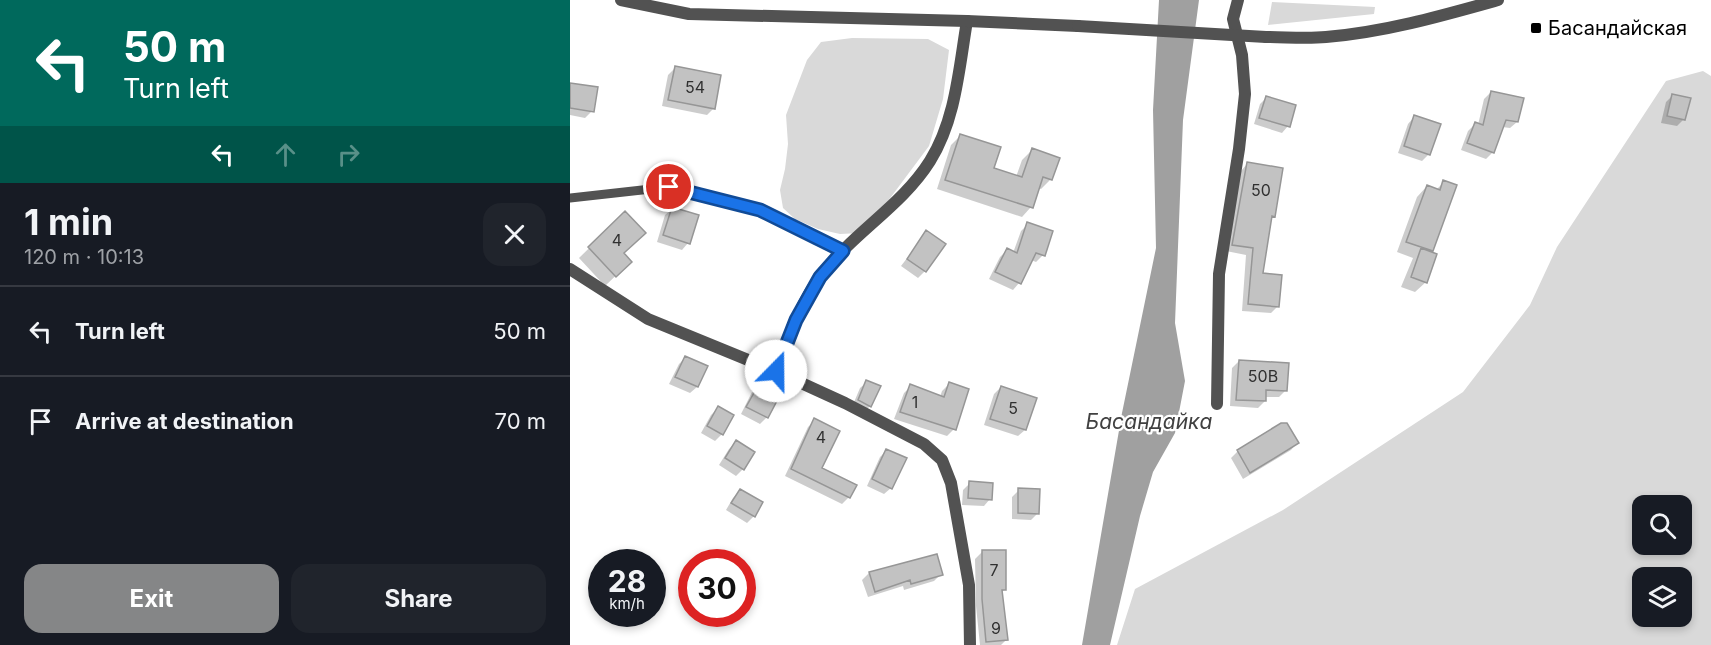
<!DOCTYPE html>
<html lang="en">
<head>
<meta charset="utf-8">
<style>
  body { margin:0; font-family:Inter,sans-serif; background:#20242c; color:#f1f3f6; height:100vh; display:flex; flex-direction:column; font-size:22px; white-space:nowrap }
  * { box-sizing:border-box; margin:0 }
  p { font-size:20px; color:#9ea1a6 }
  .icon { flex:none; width:33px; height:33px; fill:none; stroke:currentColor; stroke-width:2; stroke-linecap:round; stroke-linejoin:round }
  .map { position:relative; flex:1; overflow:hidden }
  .sheet { display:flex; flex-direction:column; background:#171b24; width:570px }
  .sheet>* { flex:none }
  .banner { background:#00695c; color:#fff; overflow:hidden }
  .fabs { position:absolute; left:1062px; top:495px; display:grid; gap:12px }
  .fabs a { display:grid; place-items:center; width:60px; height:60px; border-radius:12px; background:#171b24; box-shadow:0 3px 9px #0003; font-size:30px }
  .speed { position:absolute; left:18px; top:549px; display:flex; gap:12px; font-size:30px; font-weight:700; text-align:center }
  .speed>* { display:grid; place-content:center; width:78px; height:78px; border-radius:50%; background:#171b24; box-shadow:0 3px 9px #0003; line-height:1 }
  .speed small { font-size:15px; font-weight:400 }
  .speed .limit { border:9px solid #d22; background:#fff; color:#111 }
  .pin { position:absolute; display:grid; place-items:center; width:51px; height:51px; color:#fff; margin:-26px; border:3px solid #fff; border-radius:50%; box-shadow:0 2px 6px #0007 }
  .me { position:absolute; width:66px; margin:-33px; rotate:22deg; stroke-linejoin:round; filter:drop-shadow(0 0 4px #0008) }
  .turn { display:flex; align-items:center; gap:21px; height:126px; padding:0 24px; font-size:27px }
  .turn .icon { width:78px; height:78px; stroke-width:2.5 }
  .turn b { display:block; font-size:42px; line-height:51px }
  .lanes { display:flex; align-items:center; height:57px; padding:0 24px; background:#0003; justify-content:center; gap:30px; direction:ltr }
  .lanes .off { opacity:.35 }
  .round { display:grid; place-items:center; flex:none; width:63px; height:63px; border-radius:18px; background:#20242c }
  .head { display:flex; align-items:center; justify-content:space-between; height:102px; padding:0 24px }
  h1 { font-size:36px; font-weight:700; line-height:45px }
  .primary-button { display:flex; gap:12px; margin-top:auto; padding:12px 24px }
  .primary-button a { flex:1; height:69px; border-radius:18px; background:#858687; color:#fff; font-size:24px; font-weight:700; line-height:69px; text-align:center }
  .primary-button a+a { background:#20242c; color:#f1f3f6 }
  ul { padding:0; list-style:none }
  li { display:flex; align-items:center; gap:18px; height:90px; padding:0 24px; border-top:2px solid #363941 }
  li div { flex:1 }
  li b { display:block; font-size:22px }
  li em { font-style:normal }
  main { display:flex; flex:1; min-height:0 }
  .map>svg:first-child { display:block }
</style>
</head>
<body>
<main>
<section class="sheet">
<div class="banner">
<div class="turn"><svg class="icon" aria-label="left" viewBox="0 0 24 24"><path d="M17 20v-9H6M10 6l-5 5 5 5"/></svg><div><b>50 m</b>Turn left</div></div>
<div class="lanes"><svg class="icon" aria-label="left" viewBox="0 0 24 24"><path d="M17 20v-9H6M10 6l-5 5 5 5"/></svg><svg class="icon off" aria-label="ahead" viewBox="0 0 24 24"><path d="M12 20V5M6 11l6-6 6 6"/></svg><svg class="icon off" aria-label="right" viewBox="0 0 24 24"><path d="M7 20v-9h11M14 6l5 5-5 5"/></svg></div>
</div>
<div class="head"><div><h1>1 min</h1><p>120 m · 10:13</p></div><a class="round"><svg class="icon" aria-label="close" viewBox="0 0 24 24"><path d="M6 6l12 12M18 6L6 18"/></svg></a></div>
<ul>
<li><svg class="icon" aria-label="left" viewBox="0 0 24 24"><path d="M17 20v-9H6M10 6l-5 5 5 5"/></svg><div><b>Turn left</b></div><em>50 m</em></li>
<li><svg class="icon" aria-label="arrive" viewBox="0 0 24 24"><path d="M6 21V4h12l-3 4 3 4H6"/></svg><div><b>Arrive at destination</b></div><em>70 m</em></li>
</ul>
<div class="primary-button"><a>Exit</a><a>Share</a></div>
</section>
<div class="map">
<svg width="1141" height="645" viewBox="0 0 1141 645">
  <rect width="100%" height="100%" fill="#fff"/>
  <path fill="#d9d9d9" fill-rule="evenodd" d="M702,2L805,7L804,14L698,25Z
    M282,38L358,39L379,50L373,99L359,146L309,213L290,233L270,234L248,229L225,219L213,208L210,190L215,169L218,144L216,115L237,60L251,42Z
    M1133,71L1141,76V645H547L565,589L713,510L893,392L960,305L987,247L1096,81ZM1072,506H1112V544H1072ZM1072,578H1112V616H1072Z"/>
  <path fill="#a0a0a0" d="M589,0H629L613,120L605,323L615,381L605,433L583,472L570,516L540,645H512L552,413L586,248L583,110Z"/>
  <path fill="#0003" d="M105,68L144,108L137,115L92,106L98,75Z
    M0,84L22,111L15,118L0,115Z
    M921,92L947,122L940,128L932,127L923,152L916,159L891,150L898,131L905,124L908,125L914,99Z
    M1103,95L1114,119L1107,126L1091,123L1096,102Z
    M696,98L718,126L712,133L684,124L690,104Z
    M844,117L859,154L852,161L828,153L838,124Z
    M390,136L422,169L446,177L452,160L462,150L488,158L480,180L471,189L467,188L461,207L452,217L367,189L381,145Z
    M677,164L703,216L700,219L691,275L708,306L701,313L672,311L676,255L656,251L671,171Z
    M874,182L856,282L845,292L831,287L843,258L827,252L847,197L857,186L866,190Z
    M102,209L118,243L112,250L87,242L95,215Z
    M55,213L52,254L60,262L35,286L9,258Z
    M458,224L473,255L466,262L461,260L449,283L443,290L419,279L430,257L437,250L443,253L451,231Z
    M357,232L355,271L348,278L331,266Z
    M116,357L136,367L127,387L120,393L99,384L109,364Z
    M669,361L716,390L709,397H695V401L688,408L660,406L662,368Z
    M297,382L309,387L300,406L293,413L282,407L290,388Z
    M379,384L384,429L377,436L324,419L334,393L341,386L370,397L372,391Z
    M189,386L208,396L197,417L190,424L171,414L182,392Z
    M431,387L455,430L448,436L414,425L424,394Z
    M148,408L152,434L145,441L131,433L141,415Z
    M245,420L250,469L285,486L279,497L272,504L215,476L238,427Z
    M711,425L727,443L721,450L673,479L661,458L667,452Z
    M166,442L173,469L166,476L149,465L159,449Z
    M317,450L321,488L314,494L297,486L310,457Z
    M400,483L420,499L414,506L392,505L393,490Z
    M449,490L468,513L461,520L442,519V497Z
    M170,491L184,516L177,523L156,510L163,498Z
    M412,552L434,590L431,593L436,640L431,645H410L406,606L405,559Z
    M299,573L371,574L364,581L334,590L333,586L298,597L292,580Z"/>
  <path fill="#c2c2c2" stroke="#969696" stroke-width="1.5" d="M105,66L151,75L145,109L98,100Z
    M0,83L28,87L24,112L0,108Z
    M921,91L954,98L948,122L936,120L924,153L897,143L905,122L913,125Z
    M1102,94L1121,98L1115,120L1097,116Z
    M696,96L726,105L720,127L689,118Z
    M844,115L871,124L860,155L834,146Z
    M390,134L431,147L424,168L452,177L462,148L490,158L482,180L473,177L463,208L375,180Z
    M677,162L713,168L705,217L702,216L693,273L712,275L709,307L678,304L683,248L662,245Z
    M873,180L887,185L863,251L836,242L857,185L870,190Z
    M102,207L129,215L120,244L93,235Z
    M55,211L76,233L54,253L62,262L46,277L18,247Z
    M457,222L483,231L475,256L466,253L451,284L425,272L437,248L447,253Z
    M356,230L376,244L356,272L337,259Z
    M851,248L867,254L857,283L841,277Z
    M115,356L138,366L128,387L105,377Z
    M669,360L719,363L717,391L696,390V401L666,400Z
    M296,380L311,386L301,407L288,400Z
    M379,382L399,389L386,430L330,412L340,384L374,397Z
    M189,384L210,395L198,418L176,407Z
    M431,386L467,398L456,430L420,419Z
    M148,406L164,415L153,435L137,426Z
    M244,418L270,431L252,468L287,485L280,498L221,469Z
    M711,423H717L729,443L680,473L667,450Z
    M166,440L185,452L174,470L155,458Z
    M316,449L337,458L322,489L302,479Z
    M399,481L423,483L422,500L398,498Z
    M448,488L470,489L469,514L448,513Z
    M170,489L193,502L185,517L161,503Z
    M412,550H436V590H432L438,640L416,642L412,599Z
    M367,554L373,575L341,584L340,580L305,592L299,572Z"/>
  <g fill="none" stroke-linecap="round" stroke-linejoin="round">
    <path stroke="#525252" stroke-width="9" d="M0,198L99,187L190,210L273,251"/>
    <path stroke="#525252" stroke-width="12" d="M0,269L78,319L205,371L275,403L354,444L372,460L381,483L399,585L400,645
      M205,371C218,340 230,304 250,277C282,233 331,207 360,161C386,119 389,68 397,21
      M647,404L649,274L669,149L675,94L672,55L663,19L668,0"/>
    <path stroke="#525252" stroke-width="12" d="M51,0L119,14L397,21L508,26
      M696,37C716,37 736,39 756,37C815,32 871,16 928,0"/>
    <path stroke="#525252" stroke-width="12" d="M508,26L696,37"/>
  </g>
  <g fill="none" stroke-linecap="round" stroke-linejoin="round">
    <defs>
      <path id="route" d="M99,187L190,210L273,251L250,277L226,320L206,371"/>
    </defs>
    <use href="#route" stroke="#114b97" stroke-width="15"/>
    <use href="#route" stroke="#1a73e8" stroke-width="10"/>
  </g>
  <rect fill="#000" stroke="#fff" stroke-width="2" x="960" y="22" width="12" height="12" rx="3"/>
  <g text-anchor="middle" stroke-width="4.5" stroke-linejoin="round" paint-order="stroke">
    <g font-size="16" fill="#303030">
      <text x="125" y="93">54</text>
      <text x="691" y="196">50</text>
      <text x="47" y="246">4</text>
      <text x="693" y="382">50В</text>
      <text x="345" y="408">1</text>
      <text x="443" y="414">5</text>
      <text x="251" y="443">4</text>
      <text x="424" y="576">7</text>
      <text x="426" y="634">9</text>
    </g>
    <g font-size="20" fill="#000" stroke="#fff" text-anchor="start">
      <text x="978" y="35">Басандайская</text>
    </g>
    <g font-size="21" font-style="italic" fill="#414141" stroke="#fff">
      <text x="579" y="429">Басандайка</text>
    </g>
  </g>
</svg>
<div class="fabs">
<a><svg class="icon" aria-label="search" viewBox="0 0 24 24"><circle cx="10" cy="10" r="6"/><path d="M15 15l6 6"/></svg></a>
<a><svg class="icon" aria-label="layers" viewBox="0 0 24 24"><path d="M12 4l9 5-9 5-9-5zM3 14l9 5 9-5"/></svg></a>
</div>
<div class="speed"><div>28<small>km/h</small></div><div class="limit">30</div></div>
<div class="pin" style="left:99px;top:187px;background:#d93025"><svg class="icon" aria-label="arrive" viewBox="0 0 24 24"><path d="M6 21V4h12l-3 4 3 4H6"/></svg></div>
<svg class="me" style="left:206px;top:371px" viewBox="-20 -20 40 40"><circle r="19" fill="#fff"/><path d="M0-13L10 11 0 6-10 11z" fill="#1a73e8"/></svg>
</div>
</main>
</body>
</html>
